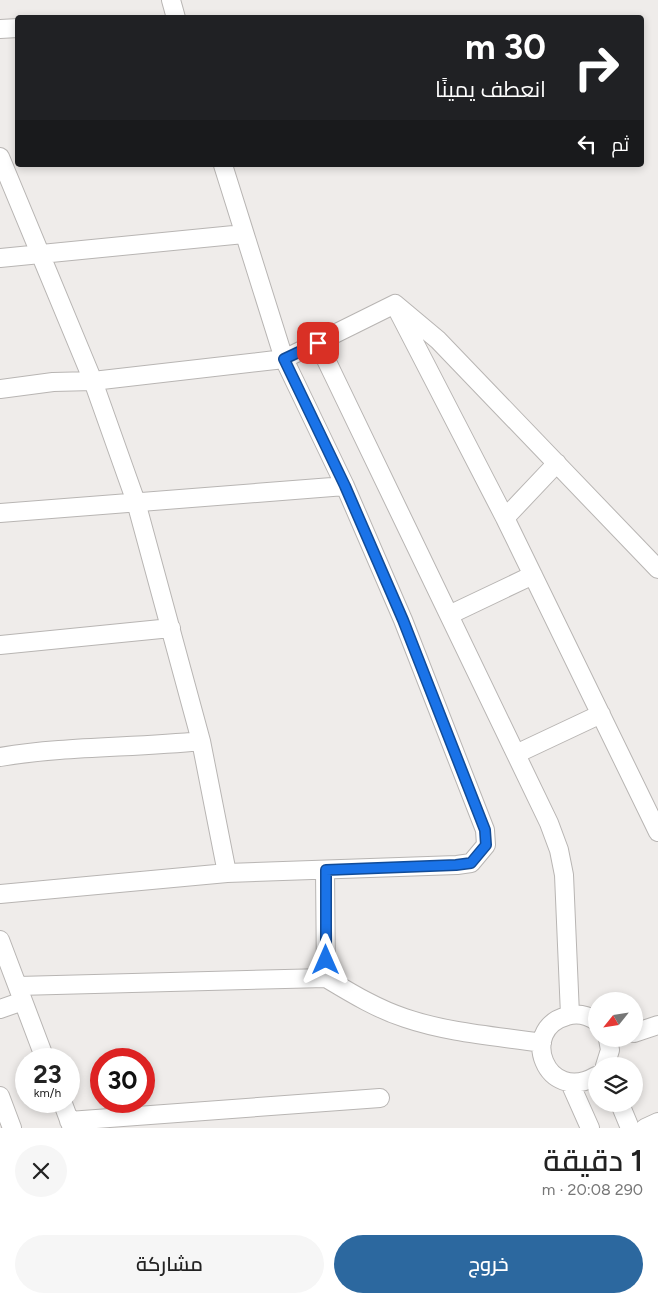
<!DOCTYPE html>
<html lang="ar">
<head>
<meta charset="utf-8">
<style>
  body { margin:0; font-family:Figtree,Cairo,sans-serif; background:#f6f6f6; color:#222; direction:rtl; height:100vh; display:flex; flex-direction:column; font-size:19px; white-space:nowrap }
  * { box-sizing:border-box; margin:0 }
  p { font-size:16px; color:#767676 }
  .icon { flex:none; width:28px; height:28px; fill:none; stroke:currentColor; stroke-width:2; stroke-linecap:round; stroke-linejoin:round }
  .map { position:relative; height:1128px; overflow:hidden; direction:ltr }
  .side { display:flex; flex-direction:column; background:#fff; flex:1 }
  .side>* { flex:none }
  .banner { position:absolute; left:15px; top:15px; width:629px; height:152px; border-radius:5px; box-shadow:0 2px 8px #0003; direction:rtl; background:#202124; color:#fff; overflow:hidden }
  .needle { width:32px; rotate:240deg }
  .buttons { position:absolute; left:588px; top:992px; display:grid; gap:10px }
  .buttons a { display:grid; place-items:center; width:55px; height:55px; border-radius:50%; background:#fff; box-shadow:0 2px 8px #0003; font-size:25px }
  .speed { position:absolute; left:15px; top:1048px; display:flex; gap:10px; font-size:25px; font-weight:700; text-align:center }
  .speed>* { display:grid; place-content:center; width:65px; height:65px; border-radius:50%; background:#fff; box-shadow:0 2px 8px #0003; line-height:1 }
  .speed small { font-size:12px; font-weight:400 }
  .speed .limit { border:8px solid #d22; background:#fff; color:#111 }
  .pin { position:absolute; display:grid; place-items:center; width:42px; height:42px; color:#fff; margin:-21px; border-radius:10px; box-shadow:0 2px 8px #0006 }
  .me { position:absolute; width:55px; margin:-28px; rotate:0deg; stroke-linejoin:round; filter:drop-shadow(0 0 4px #0008) }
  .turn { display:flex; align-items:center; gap:18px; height:105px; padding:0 15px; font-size:22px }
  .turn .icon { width:65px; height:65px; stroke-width:2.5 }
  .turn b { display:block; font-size:35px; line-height:42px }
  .then { display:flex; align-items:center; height:48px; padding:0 15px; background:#0003; gap:10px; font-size:19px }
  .round { display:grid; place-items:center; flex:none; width:52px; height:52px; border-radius:26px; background:#f6f6f6 }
  .headline { display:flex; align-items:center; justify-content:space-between; height:85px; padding:0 15px }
  h1 { font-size:30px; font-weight:600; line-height:38px }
  .primary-button { display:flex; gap:10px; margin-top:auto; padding:10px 15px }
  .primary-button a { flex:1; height:58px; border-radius:30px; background:#2c689f; color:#fff; font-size:20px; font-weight:600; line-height:58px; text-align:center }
  .primary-button a+a { background:#f6f6f6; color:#222 }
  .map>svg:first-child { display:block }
</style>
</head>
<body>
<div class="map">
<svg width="658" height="1128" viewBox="0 0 658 1128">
  <rect width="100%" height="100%" fill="#efecea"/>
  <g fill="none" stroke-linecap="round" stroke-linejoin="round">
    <defs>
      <path id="street" d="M171,0L176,18
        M0,29L18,28
        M0,157L93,381L136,502L201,741L227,873
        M0,258L244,234
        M397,309L505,518L658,832
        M318,343L549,823L559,850L564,875L570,1015
        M0,389L53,382L93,381L284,359L395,304L438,340L658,569
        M0,513L345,486
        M505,518L557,463
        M449,615L533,575
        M0,645L171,628
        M516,754L601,714
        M0,757C66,746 134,748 201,741
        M325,870L326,978
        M0,894L227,873L457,865L471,863L486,845L485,830L403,620L345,486L284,359L223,165
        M0,940L45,1059
        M18,986L326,978C351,993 377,1009 405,1018C449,1033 496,1036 542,1043
        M0,1009L23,1001
        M596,1021C587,1015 577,1013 567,1016C518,1029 546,1105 596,1076
        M634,1033L658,1025
        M605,1066L610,1050L608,1039
        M570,1083L590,1128
        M0,1096L12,1128
        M62,1101L72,1128
        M620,1104L630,1128
        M69,1121L380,1098
        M645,1128L658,1122"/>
    </defs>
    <use href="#street" stroke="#b8b5b3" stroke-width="20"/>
    <use href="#street" stroke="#fff" stroke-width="18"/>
  </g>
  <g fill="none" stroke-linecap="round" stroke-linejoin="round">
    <defs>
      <path id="route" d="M318,343L284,359L345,486L403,620L485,830L486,845L471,863L456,865L326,870V960"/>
    </defs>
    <use href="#route" stroke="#114b97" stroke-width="12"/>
    <use href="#route" stroke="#1a73e8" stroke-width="9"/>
  </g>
</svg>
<div class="buttons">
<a><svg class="needle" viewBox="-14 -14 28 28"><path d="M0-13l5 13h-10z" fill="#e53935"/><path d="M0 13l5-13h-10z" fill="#767676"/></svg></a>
<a><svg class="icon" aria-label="layers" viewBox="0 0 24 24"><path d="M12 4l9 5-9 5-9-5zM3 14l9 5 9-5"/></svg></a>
</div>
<div class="speed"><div>23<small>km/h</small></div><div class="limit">30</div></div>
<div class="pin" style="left:318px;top:343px;background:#d93025"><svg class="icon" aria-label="arrive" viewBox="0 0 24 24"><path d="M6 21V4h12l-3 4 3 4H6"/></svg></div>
<svg class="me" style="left:326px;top:960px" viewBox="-20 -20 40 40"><path d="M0-17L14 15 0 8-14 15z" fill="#1a73e8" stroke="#fff" stroke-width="4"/></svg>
<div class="banner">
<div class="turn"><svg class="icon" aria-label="right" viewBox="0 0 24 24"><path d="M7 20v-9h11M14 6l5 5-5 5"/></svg><div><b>30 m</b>انعطف يمينًا</div></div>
<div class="then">ثم<svg class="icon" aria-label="left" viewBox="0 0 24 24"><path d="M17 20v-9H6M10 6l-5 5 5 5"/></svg></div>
</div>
</div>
<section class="side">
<div class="headline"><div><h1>1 دقيقة</h1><p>290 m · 20:08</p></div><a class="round"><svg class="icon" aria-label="close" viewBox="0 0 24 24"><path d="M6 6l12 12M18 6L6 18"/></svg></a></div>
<div class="primary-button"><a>خروج</a><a>مشاركة</a></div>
</section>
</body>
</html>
